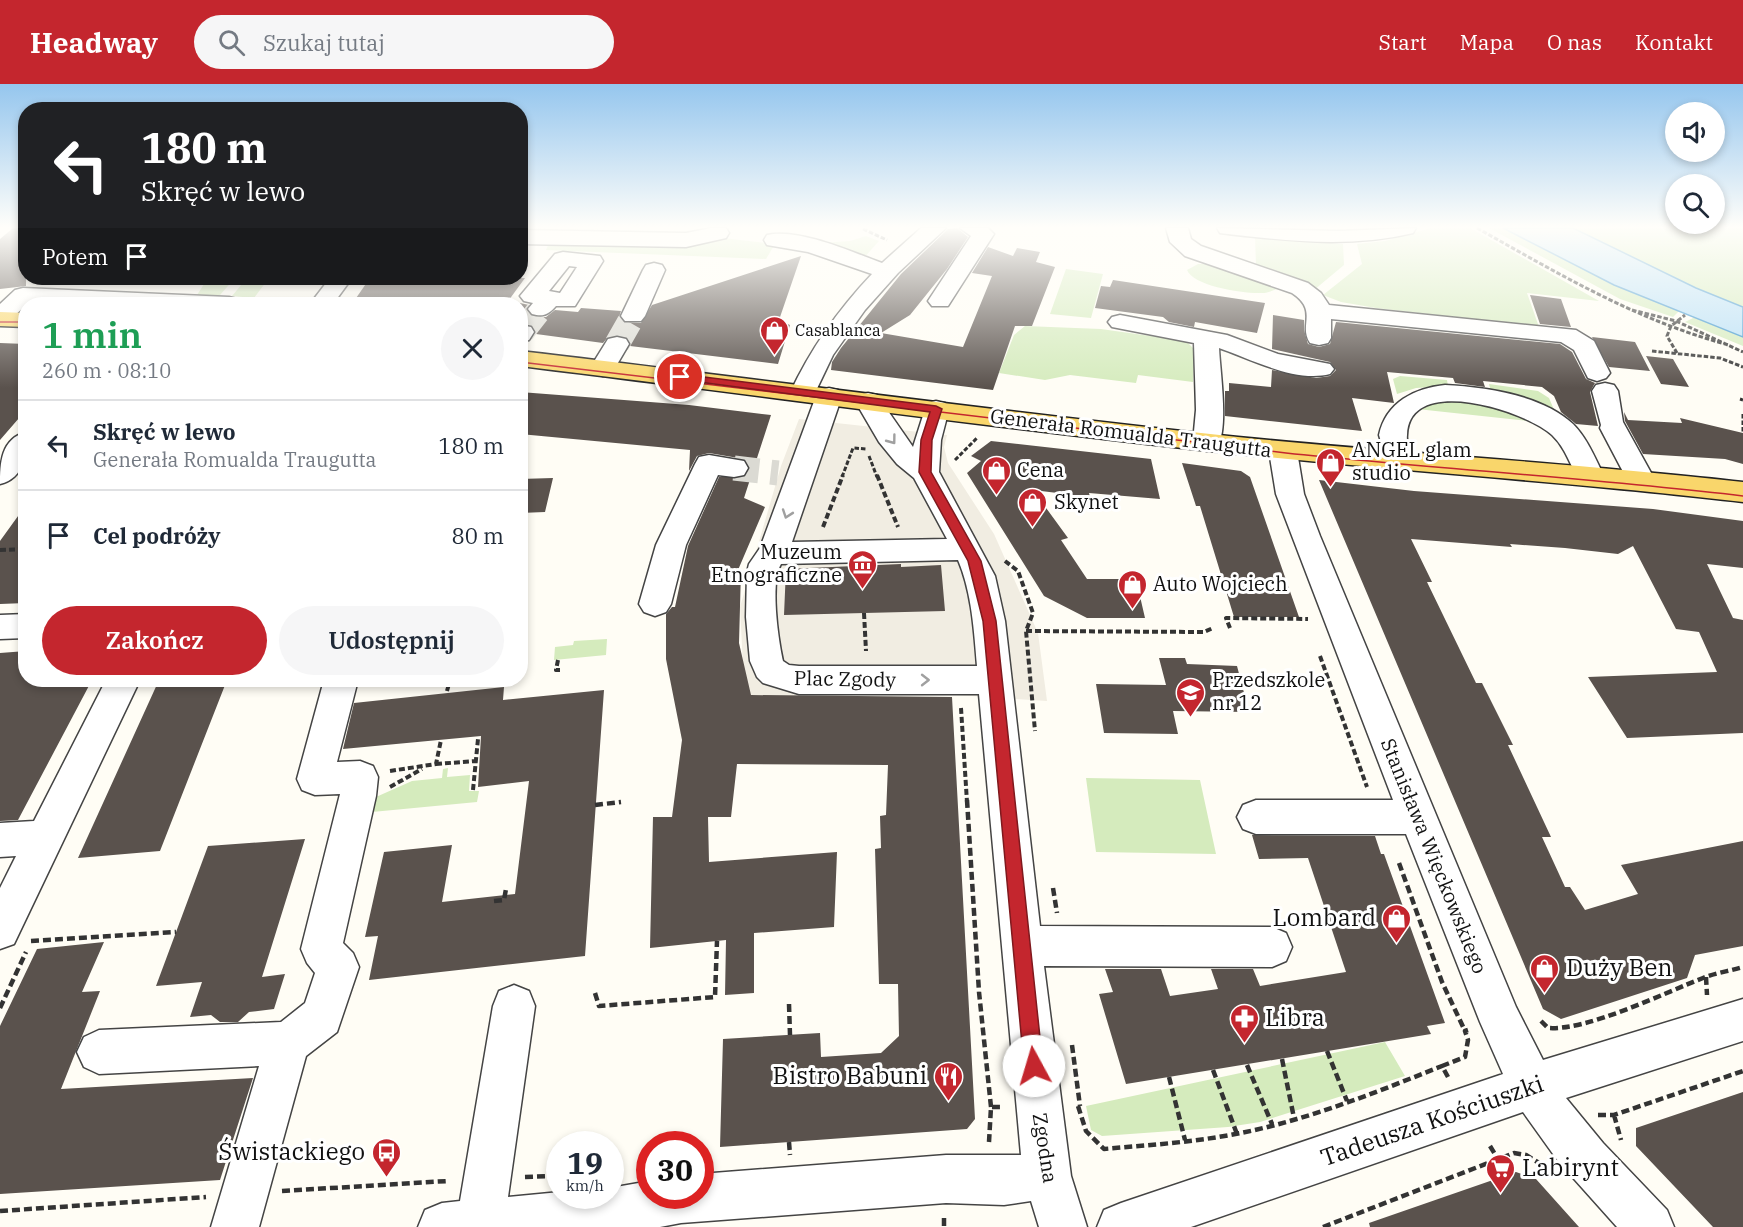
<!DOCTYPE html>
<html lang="pl">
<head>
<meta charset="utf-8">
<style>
  body { margin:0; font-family:"IBM Plex Serif",serif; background:#f6f6f7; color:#1f2937; height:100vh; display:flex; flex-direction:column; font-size:22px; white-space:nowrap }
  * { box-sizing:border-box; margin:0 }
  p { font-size:20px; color:#747a83 }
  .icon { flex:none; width:33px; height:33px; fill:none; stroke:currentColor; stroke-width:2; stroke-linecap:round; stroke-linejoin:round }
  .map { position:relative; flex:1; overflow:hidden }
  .drawer { position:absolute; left:18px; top:213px; width:510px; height:390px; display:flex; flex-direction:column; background:#fff; border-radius:24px; box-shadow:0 3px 9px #0003 }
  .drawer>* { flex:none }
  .banner { position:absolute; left:18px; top:18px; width:510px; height:183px; border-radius:24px; box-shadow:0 3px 9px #0003; background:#202124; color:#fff; overflow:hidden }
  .fabs { position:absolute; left:1665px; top:18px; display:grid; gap:12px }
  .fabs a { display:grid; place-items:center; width:60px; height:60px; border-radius:50%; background:#fff; box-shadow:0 3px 9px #0003; font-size:30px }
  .speed { position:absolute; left:546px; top:1047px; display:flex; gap:12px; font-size:30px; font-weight:700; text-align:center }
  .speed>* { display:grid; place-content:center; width:78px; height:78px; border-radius:50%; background:#fff; box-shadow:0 3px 9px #0003; line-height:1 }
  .speed small { font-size:15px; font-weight:400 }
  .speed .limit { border:9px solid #d22; background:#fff; color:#111 }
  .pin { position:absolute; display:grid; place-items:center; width:51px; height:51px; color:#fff; margin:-26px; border:3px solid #fff; border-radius:50%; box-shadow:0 2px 6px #0007 }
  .me { position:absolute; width:66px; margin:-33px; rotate:354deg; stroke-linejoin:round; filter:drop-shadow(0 0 4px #0008) }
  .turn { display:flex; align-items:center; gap:21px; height:126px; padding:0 24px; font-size:27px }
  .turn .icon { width:78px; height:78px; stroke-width:2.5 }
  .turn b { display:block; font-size:42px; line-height:51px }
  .then { display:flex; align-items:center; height:57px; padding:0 24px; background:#0003; gap:12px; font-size:22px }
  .round { display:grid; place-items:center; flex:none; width:63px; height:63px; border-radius:32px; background:#f6f6f7 }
  .summary { display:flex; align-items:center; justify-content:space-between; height:102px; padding:0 24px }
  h1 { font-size:36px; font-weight:600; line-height:45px; color:#1e9e55 }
  .button { display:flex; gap:12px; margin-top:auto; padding:12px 24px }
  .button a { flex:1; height:69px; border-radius:36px; background:#c4262e; color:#fff; font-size:24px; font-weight:600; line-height:69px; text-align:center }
  .button a+a { background:#f6f6f7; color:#1f2937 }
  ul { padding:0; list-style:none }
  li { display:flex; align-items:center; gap:18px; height:90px; padding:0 24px; border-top:2px solid #e0e1e3 }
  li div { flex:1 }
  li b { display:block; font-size:22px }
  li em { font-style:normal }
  header { display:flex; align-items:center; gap:36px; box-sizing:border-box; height:84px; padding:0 30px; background:#c4262e; color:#fff }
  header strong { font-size:28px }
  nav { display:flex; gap:33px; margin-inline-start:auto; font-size:21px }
  .search { width:420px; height:54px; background:#f6f6f7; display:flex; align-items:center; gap:15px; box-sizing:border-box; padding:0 21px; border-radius:33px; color:#747a83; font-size:22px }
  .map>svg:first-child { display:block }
</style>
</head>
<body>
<header>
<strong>Headway</strong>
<div class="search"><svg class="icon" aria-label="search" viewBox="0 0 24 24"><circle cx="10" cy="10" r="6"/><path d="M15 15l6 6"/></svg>Szukaj tutaj</div>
<nav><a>Start</a><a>Mapa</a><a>O nas</a><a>Kontakt</a></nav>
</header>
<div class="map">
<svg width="1743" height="1143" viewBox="0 0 1743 1143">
  <rect width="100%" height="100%" fill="#fffdf5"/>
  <path fill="#d5ebbd" d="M1431,144H1470L1599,217L1527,209L1539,243L1376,224L1341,218L1323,211L1362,180L1357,160L1385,157Z
    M1489,144H1503L1614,201L1679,227L1673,233L1620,215Z
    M1573,144H1743V223L1696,204Z
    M866,152L879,157L862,176L821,159L850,157Z
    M723,154L775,160L766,175L546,166L549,159Z
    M1255,154L1343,160L1344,181L1314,206L1256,181Z
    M1198,180H1215L1280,204C1274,206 1268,209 1262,209C1244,210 1193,202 1187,186Z
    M1066,185L1103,190L1091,234L1050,230Z
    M195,194H235L220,211H197L206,197L193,196Z
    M247,194H269L254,214L232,212Z
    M1695,233L1743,253V262L1685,238Z
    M1025,242L1101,245L1186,257L1194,265L1193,298L1138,291L1136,299L1070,291L1045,296L999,289L1014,251Z
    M1400,292L1447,296L1448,302L1416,304L1397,310L1393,295Z
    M1489,300L1538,307L1549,314L1555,328L1491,308Z
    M1445,316L1494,321L1546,339L1417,325L1428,319Z
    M607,555L606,571L554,576L555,563L573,561L574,557Z
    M448,684L447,693L470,691L469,707H479L477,718L372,728L376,713L412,697L442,694L443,685Z
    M1086,694L1200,696L1216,770L1096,768Z
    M1385,958L1405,992L1260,1038L1228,1043L1102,1052L1091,1046L1086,1022Z"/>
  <path fill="#f1ede2" d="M799,335L947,351L944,363L948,379L994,450L1038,549L1047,617L955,611H856L752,616L743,582L740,523L781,382Z"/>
  <path fill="#b9e0f7" stroke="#3f96cf" stroke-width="1.5" d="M1503,144H1573L1696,204L1743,223V253L1614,201Z"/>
  <path fill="#5a524d" d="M13,144H26V202L0,205V155Z
    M957,144L968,153L947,185L910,231L881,249L963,263L992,192L972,189L988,163L1013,172L1017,164L1040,168L1036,178L1055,183L1032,242H1015L993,306L831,286L832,278L841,264L901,190L948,145Z
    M801,172L779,236L790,241L778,280L630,262L628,254L617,251L608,253L603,259L536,250L533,242L520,239V219L529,221L526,226L535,233H546L555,226L578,228L581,224L621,227L619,233L623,238L641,239L652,221Z
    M370,194H525L506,220H395L354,217Z
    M1113,196L1265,219L1257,249L1195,238L1194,243L1169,238L1163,233L1095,224L1101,202L1110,203Z
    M1530,211L1561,215L1571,243L1540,240Z
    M1273,231L1304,236V246L1308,260L1319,263L1330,260L1336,238L1560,260L1572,268L1586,295L1595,299L1590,308L1598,342L1576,340L1561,328L1554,312L1542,303L1483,297L1485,303L1455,299L1453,294L1387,288L1394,319L1352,314L1362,347L1225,332V307H1229V299L1271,303L1272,286L1316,294L1330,292L1336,286L1330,278L1272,265Z
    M1592,253L1635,258L1650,287L1609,283Z
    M0,259L26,260V326L0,356Z
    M1646,272L1673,275L1689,303L1661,300Z
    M520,308L689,321L771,331L744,414L765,423L738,486H741L739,559L751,611L952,613L975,1035L967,1045L720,1063L723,955L820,949L821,973L881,969L899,952L898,900H879L875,765L881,764L880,732L886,731L888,681L737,680L731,733H708L709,778L837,768L834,843L754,849V909L725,911L726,856L650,864L653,733H672L682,656L666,575V530L672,523H675L688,462L719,393H744L750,383L744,375L709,369L697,372L689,387L690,366L520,350Z
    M1624,328L1628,336L1682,339L1680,334L1743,349V380L1725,375L1643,370L1625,337Z
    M991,357L1151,375L1160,415L1089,409L1090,413L1033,406L1068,454L1061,456L1087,495H1136L1145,534H1087L1044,512L967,389L981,377L971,372Z
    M1182,379L1241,387L1250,393L1299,533H1234L1200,422H1196Z
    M553,394L545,428L520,429V395Z
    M1319,396L1414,407L1653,425L1743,437V484L1707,480L1733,534L1743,536V649L1627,654L1588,593L1717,588L1699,548L1676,545L1633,462L1618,470L1565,464L1510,460L1512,463L1411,455L1432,498H1427L1476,599H1482L1513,661H1508L1551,753H1542L1565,803H1570L1585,826L1638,810L1621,781L1743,757V862L1695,871L1687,894L1561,935L1543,925Z
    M26,421V519L0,520V457Z
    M901,480V483L941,481L945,527L784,531L786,485Z
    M26,567V596H92L18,736L0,737V569Z
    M1159,574H1185L1187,580L1237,582L1249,628L1173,627L1178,650L1104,649L1096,600L1166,601Z
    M159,596H227L160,767L78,774Z
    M504,603L503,616L604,606L585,872L369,896L378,852L365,853L384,768L452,761L442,818L515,810L529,697L478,703L481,652L343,665L354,619Z
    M1252,751L1375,752L1381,770H1384L1445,939L1427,942L1431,950L1126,1000L1099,910L1113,908L1105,885H1161L1170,912L1218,905L1211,885H1253L1260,902L1346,888L1308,774L1259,775Z
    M305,755L262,893L285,890L274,925L249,928L238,938H220L211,931L190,933L202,898L156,902L208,762Z
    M104,858L82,908L100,907L61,1005L253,994L220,1096L0,1110V942L37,865Z
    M1743,1008V1143H1713L1636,1062V1044Z
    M1516,1088L1536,1095L1579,1143H1370L1369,1139Z"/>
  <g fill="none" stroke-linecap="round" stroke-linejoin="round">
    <path stroke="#dbdad3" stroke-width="25" stroke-dasharray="25 12" stroke-linecap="butt" d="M522,248L540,225
      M617,260L633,232
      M734,384L778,389"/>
    <defs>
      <path id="minor" d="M711,144H726L729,149L726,154L686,163L520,160V146L686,149Z
        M921,144H946L898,189L865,226L833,271L812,315L803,317L794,315L790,309C811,264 838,226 872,190L808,168L767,161L764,156L767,151C799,144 852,168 882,179Z
        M960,144H988L994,150L948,222H932L928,217L971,152Z
        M1166,144H1188L1191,155L1201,162L1308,199L1321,209L1329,221L1576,246L1594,257L1610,289L1606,294L1597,297L1588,294L1574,266L1561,258L1331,235V254L1328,259L1319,261L1310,259C1298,241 1319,227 1292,209L1185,172L1170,158Z
        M1217,144L1338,147L1416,144L1413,149C1350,164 1291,157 1228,150L1220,149Z
        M563,168L600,172L603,177L575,222H556C548,231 543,233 532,230L528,225L533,219L524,217L520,212L555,170ZM569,182L577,183L560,209L549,207Z
        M654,179L662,181L665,186L645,232L641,237H625L621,232L643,186L646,181Z
        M330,194H352L333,220H310Z
        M23,204L229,213L237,215L241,220L29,218L8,238L0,240V220L15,206Z
        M1120,231L1227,251L1278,270L1330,280L1334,285L1330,290C1295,299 1251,275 1219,264C1220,288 1229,344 1217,364L1207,367L1197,364L1193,358L1196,326L1194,259L1112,243L1108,238L1112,233Z
        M520,241L531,243L534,248L529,256L520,258Z
        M617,253L626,255L629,260L612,289L603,292L594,289L590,284L608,255Z
        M1605,299L1614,301L1618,307L1623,338L1655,396L1651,403L1641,406L1631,403L1600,344L1601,341L1592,307L1596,301Z
        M1445,301C1485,303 1542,311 1573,340C1587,354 1595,374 1604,392L1600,399L1590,401L1580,399C1571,383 1566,364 1552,351C1526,327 1409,289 1407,351C1406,360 1410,370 1413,378L1409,385L1399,387L1389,385L1379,351C1386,318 1415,304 1445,301Z
        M829,304L838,306L842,312L792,458L947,455L914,394L897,380L879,358L855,317L859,311L868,309L877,311L913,363L927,319L936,317L945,319L949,325L941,356L939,388L995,492L1005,537L1040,842L1272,843L1286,849L1292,863L1286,877L1272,883L1044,882L1071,1092L1087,1143H1039L1031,1117L1004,1121L946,1119L681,1139L660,1143H418L425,1126L442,1119L460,1117L493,922L499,907L514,901L529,907L535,922L508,1113L560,1108V1112H610V1104L650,1097V1112H700V1090L946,1071H1021L979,610H799L763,599L757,593L750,577L746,533L747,488L749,480L760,464L816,312L820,306ZM958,476C972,509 974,547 977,582H799L789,581L783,577C778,554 770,499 781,480Z
        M26,348C26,370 25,394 0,400C0,379 1,355 26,348Z
        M1283,358L1293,361L1297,367L1304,410L1320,452L1516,923L1543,976L1743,915V957L1566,1014L1603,1059L1667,1126L1674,1143H1617L1558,1077L1523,1028L1191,1143H1097L1104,1126L1121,1119L1503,990L1480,938L1406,750H1256L1243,745L1237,733L1243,721L1256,716H1393L1276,410L1269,367L1273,361Z
        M709,371L744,377L748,384L744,391L734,393L718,391L686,461L671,520L666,528L655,532L644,528L639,520L656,461L695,380L699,373Z
        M26,530V554L0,555V531Z
        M106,596H140L14,860L0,865V804L16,772L0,773V739L34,737Z
        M324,596H358L337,678L360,677L373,682L378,693L376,712L343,859L353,869L359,883L337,948L306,972L259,1143H211L259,982L99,990L84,983L77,968L84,953L99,946L281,938L305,919L315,889L307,879L301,865L340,710L315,711L302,706L297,695Z"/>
      <path id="major" d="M0,228L26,229V243L0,242Z
        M520,267C760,295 999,328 1238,353C1406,370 1575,379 1743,398V418C1575,398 1406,388 1238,370C999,345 760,311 520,282Z"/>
    </defs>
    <use href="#minor" stroke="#444" stroke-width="3"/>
    <use href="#major" stroke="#222" stroke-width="3"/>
    <path stroke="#333" stroke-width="3" stroke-dasharray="4.5 2" stroke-linecap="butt" d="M1477,144C1559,190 1638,237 1729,261
      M863,145L887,156
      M235,200L241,194
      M252,216L296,220
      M1632,226L1676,237L1743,268
      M1652,267L1720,274L1743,283
      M1677,269L1667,252L1671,242L1685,231
      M1740,315L1743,316
      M1743,330V348
      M869,372L877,393
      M955,376L977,354
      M842,393L853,364L866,365"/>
    <path stroke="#333" stroke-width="4" stroke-dasharray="6 3" stroke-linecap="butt" d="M877,391L898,443
      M520,438H524
      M823,443L843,391
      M0,466L26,465
      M1005,477L1018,487L1033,529L1026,547L1035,647
      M864,529L866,567
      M1230,544L1226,534L1308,535
      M1026,547L1204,548L1213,544
      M1320,572L1367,703
      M558,576L556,586H560
      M447,607L450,596
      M961,624L967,718
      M436,680L476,677
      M390,687L436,680L441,656
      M390,703L422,685
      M473,706L478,655"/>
    <path stroke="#333" stroke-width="4.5" stroke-dasharray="8 4" stroke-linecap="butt" d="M967,716L979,908L991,1023
      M595,721L621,718
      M1399,779L1442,898L1465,947
      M1053,804L1057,829
      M494,817L504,816L506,805
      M31,857L176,848
      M1706,893L1707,911
      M595,909L599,922L715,913L717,857
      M789,920L790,951
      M0,924L26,868
      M1541,937L1548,944C1587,947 1664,909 1703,894C1715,889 1730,887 1743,883
      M1072,961L1080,1022
      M1327,967L1347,1017
      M1282,975L1294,1034
      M1247,981L1272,1040
      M1213,986L1237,1050
      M1169,993L1185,1056
      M1448,993L1442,982L1465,973L1468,956L1465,947L1468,946
      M1078,1022L1086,1047L1104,1065C1150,1061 1196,1058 1241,1049C1310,1035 1377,1008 1442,982
      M1598,1031H1614L1743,987
      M1614,1031L1621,1056
      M789,1058L790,1071
      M989,1058L991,1023H1002
      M1490,1062L1498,1075
      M525,1093L553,1092
      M282,1107L448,1097
      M0,1127L206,1113
      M944,1134V1143
      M1323,1143L1514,1069L1526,1071L1539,1079"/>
    <use href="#minor" fill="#fff" fill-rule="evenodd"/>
    <use href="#major" fill="#f9d66b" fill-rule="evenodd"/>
    <path stroke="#c4262e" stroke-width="1.5" d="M0,238H26
      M520,278L1286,369C1438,385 1591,394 1743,412"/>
  </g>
  <defs><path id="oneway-chevron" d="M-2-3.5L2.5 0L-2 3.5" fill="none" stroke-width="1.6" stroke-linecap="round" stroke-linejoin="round" transform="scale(1.5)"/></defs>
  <g stroke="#a0a0a0">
    <use href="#oneway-chevron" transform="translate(892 356) rotate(53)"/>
    <use href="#oneway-chevron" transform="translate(787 430) rotate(109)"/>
    <use href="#oneway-chevron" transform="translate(925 596)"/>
  </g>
  <linearGradient id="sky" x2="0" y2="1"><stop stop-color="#95c6ee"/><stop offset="0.47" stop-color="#fffefa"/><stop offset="1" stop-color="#fffefa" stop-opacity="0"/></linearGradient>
  <rect width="1743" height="304" fill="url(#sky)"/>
  <path fill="#c4262e" stroke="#7f191e" stroke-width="1.5" d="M680,290L936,322L942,325L932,356L931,388L981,477L996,537L1043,982L1040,989L1034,991L1027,989L1024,982L983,537L968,477L919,388L921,356L930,328L676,295V291Z"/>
  <defs>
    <symbol id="shop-pin" viewBox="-11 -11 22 30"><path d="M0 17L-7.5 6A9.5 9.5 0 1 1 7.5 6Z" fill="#c4262e" stroke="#fff"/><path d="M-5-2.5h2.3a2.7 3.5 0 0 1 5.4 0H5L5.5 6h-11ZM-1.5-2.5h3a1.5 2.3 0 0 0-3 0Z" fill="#fff"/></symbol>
    <symbol id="museum-pin" viewBox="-11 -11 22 30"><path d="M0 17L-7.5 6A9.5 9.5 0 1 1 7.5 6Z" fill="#c4262e" stroke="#fff"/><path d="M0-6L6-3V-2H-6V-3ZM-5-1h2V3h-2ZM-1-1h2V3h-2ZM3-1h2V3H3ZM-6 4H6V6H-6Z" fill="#fff"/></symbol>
    <symbol id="school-pin" viewBox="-11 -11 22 30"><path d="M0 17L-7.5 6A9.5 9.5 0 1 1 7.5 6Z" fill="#c4262e" stroke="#fff"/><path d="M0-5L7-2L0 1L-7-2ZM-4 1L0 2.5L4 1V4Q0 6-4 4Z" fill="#fff"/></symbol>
    <symbol id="pharmacy-pin" viewBox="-11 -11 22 30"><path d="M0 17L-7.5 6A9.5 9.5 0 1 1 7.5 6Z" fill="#c4262e" stroke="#fff"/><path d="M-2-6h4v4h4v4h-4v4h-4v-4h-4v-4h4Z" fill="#fff"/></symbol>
    <symbol id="restaurant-pin" viewBox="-11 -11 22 30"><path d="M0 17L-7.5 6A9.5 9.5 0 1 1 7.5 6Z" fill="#c4262e" stroke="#fff"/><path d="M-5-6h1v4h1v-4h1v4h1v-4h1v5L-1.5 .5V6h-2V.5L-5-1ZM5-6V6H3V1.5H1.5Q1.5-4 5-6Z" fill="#fff"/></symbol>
    <symbol id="bus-pin" viewBox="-11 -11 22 30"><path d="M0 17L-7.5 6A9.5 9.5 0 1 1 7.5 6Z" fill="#c4262e" stroke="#fff"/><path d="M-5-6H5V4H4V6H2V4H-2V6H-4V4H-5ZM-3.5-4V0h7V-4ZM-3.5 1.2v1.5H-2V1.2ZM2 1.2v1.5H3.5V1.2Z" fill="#fff"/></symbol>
    <symbol id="supermarket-pin" viewBox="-11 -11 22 30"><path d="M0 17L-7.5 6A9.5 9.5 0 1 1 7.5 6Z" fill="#c4262e" stroke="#fff"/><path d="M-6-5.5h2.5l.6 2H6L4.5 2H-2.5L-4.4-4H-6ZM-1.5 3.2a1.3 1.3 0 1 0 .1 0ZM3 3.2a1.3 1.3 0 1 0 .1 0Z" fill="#fff"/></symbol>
  </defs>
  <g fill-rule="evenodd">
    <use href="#shop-pin" x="758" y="230" width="33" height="45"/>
    <use href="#shop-pin" x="1314" y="362" width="33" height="45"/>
    <use href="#shop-pin" x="980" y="370" width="33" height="45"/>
    <use href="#shop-pin" x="1016" y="402" width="33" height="45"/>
    <use href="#museum-pin" x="846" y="464" width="33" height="45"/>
    <use href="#shop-pin" x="1116" y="484" width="33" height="45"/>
    <use href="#school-pin" x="1174" y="592" width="33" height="45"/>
    <use href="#shop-pin" x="1380" y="818" width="33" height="45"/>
    <use href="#shop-pin" x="1528" y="868" width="33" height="45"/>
    <use href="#pharmacy-pin" x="1228" y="918" width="33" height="45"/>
    <use href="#restaurant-pin" x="932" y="976" width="33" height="45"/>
    <use href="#bus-pin" x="370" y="1052" width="33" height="45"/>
    <use href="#supermarket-pin" x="1484" y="1068" width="33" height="45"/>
  </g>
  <g text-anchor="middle" stroke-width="6" stroke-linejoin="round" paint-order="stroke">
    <g font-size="16" fill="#111" stroke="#fff" text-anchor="start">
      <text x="795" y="252">Casablanca</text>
    </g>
    <g font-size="20" fill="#111" stroke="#fff">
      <text transform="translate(1131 349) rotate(7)" y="7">Generała Romualda Traugutta</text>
      <text transform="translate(845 595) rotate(1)" y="7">Plac Zgody</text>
      <text transform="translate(1434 772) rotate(68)" y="7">Stanisława Więckowskiego</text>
      <text transform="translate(1045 1064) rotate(81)" y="7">Zgodna</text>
    </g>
    <g font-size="20" fill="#111" stroke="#fff" text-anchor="start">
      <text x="1352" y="373">ANGEL glam<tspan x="1352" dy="23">studio</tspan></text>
      <text x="1017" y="393">Cena</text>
      <text x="1054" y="425">Skynet</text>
      <text x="842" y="475" text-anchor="end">Muzeum<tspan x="842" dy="23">Etnograficzne</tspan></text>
      <text x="1153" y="507">Auto Wojciech</text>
      <text x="1212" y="603">Przedszkole<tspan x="1212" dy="23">nr 12</tspan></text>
    </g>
    <g font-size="24" fill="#111" stroke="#fff" text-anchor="end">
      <text x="1376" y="842">Lombard</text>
      <text x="1566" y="892" text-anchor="start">Duży Ben</text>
      <text x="1265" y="942" text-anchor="start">Libra</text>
      <text x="927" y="1000">Bistro Babuni</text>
      <text x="365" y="1076">Świstackiego</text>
      <text x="1522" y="1092" text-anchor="start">Labirynt</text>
    </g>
    <g font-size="24" fill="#111" stroke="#fff">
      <text transform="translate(1432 1037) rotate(-19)" y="8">Tadeusza Kościuszki</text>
    </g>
  </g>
</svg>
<div class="fabs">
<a><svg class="icon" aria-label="sound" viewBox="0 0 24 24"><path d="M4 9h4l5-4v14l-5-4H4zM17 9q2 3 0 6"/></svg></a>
<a><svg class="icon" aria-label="search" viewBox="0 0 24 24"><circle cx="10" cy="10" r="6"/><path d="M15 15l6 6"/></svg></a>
</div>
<div class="speed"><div>19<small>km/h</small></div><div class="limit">30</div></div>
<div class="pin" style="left:680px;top:293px;background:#d93025"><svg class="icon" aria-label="arrive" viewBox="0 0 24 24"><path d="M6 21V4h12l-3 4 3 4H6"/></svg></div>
<svg class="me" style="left:1034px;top:982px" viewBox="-20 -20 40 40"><circle r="19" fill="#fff"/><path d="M0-13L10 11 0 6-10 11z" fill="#c4262e"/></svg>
<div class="banner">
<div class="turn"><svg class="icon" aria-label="left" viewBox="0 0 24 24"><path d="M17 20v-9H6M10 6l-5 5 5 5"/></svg><div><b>180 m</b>Skręć w lewo</div></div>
<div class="then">Potem<svg class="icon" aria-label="arrive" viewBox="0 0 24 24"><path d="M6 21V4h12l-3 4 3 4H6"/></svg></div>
</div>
<section class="drawer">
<div class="summary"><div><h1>1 min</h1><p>260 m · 08:10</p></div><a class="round"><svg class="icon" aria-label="close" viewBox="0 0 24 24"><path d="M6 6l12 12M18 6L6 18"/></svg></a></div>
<ul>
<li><svg class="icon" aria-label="left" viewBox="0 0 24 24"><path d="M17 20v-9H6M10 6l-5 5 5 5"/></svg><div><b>Skręć w lewo</b><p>Generała Romualda Traugutta</p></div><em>180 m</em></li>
<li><svg class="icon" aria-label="arrive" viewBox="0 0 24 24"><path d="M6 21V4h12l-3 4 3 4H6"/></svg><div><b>Cel podróży</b></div><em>80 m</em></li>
</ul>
<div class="button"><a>Zakończ</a><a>Udostępnij</a></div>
</section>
</div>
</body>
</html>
